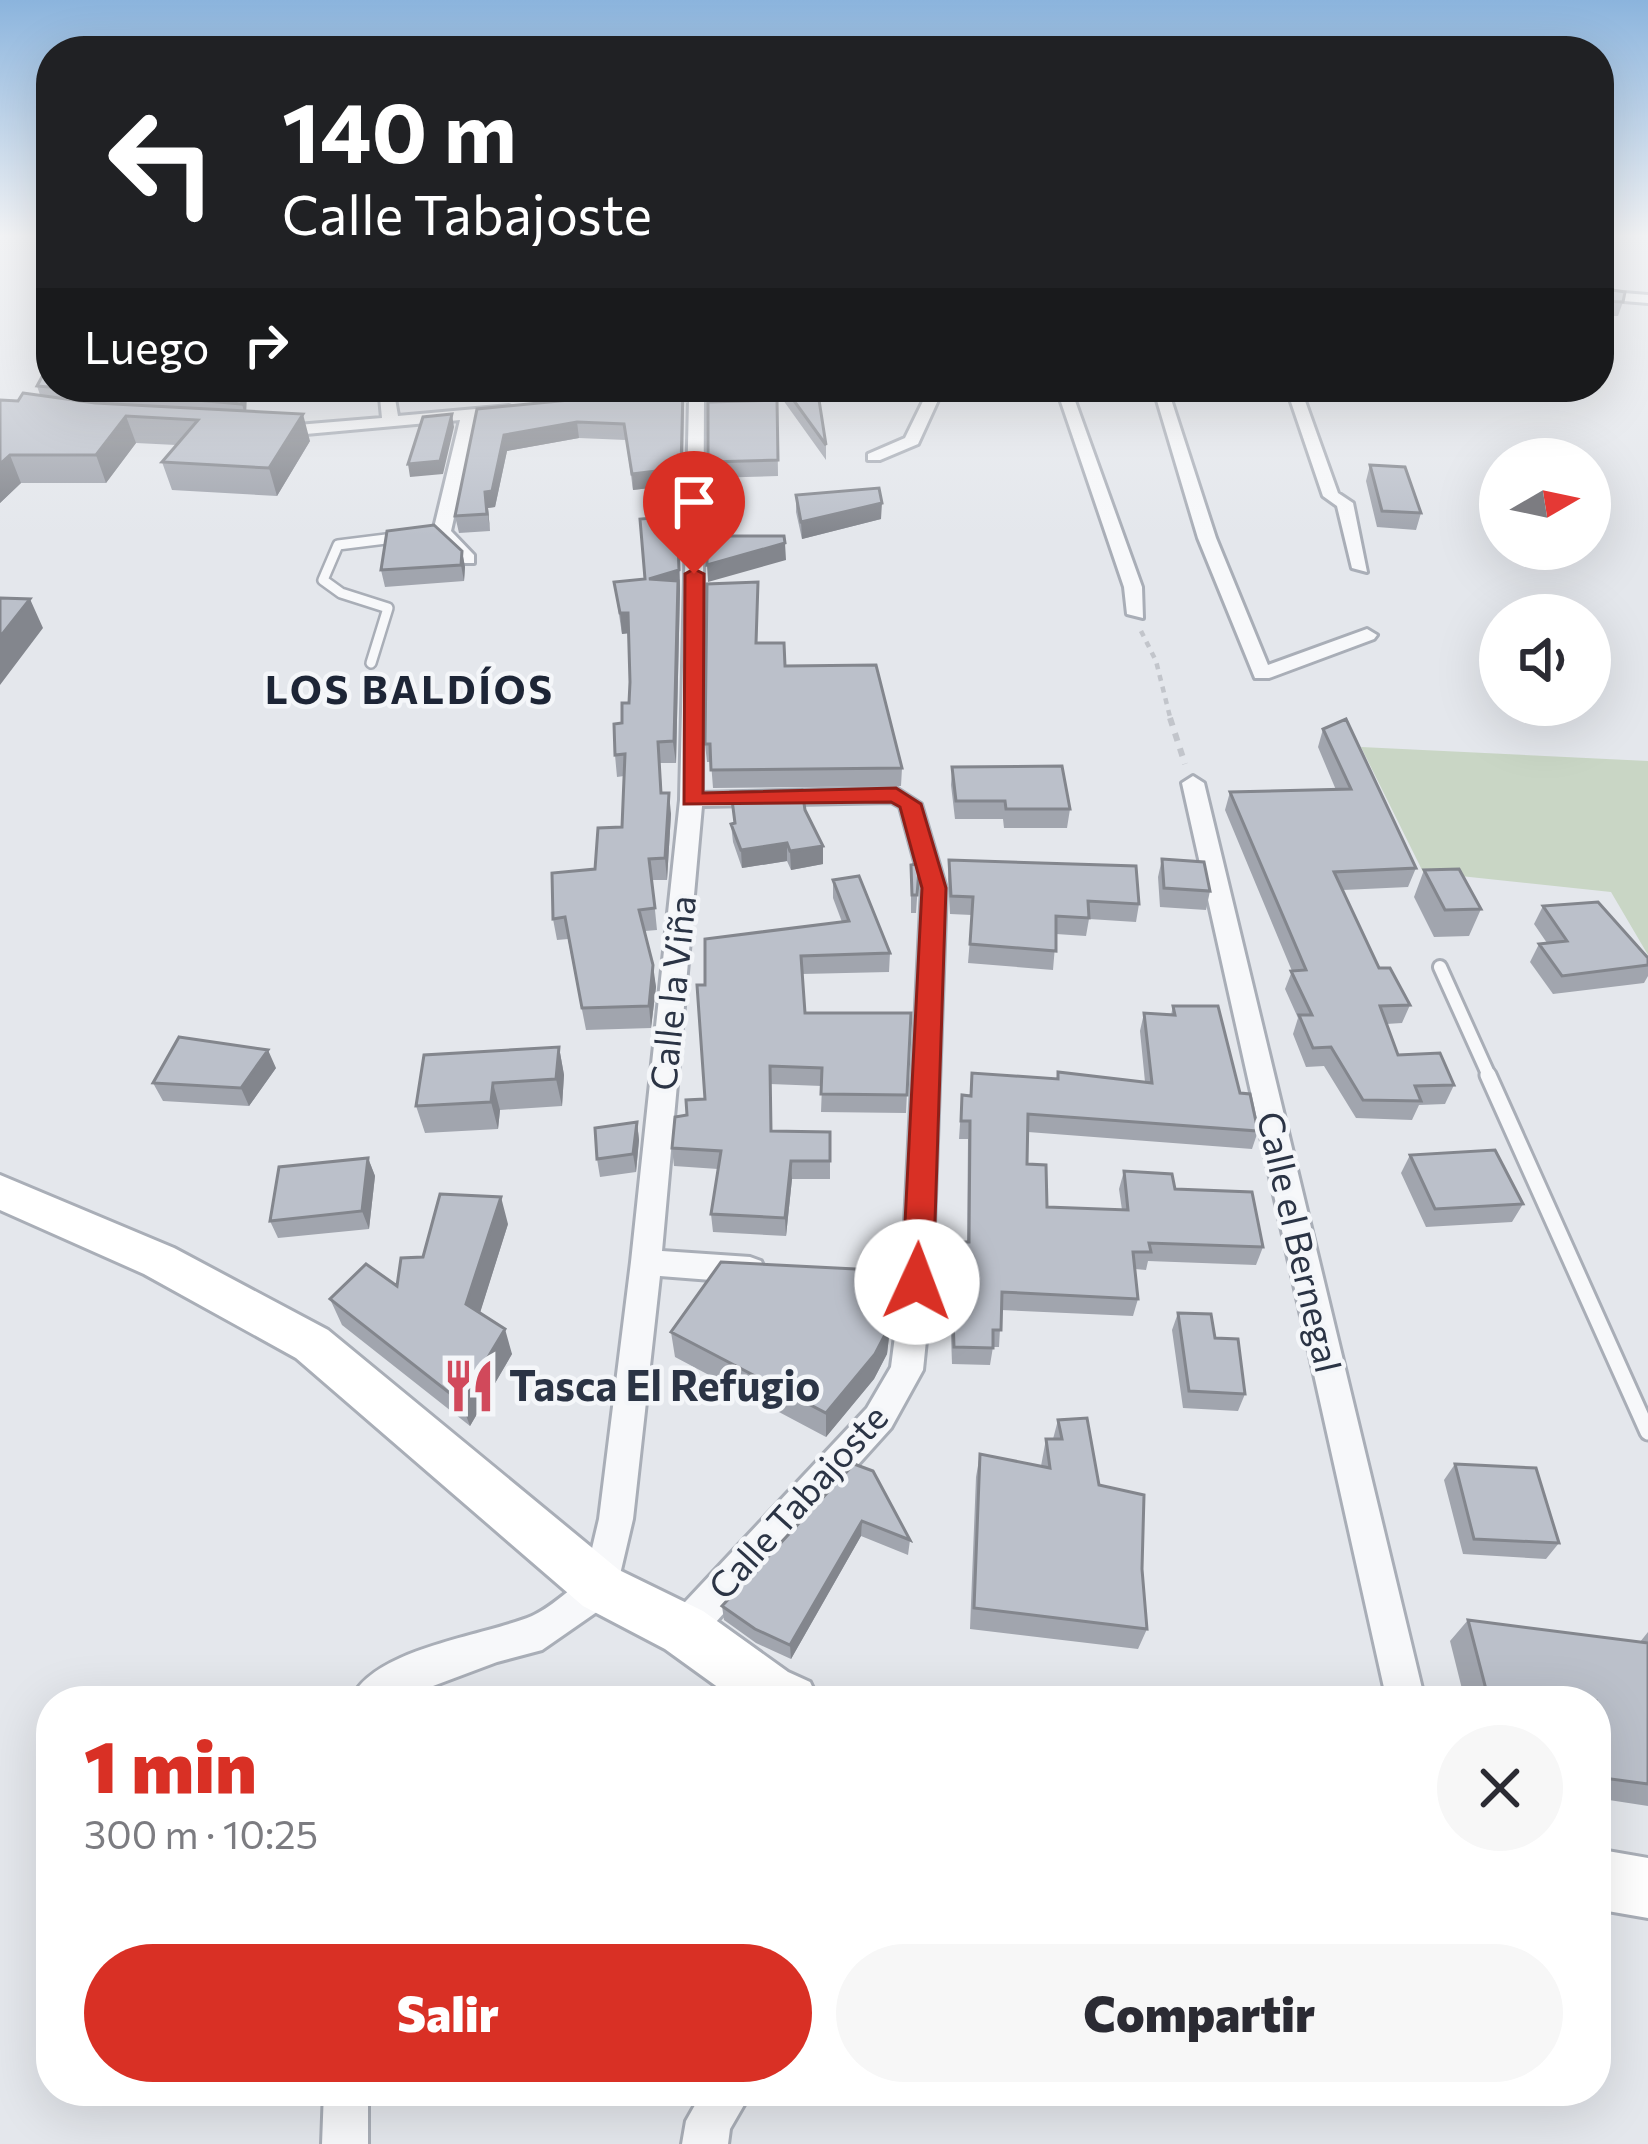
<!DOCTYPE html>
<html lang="es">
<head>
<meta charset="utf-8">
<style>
  body { margin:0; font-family:Commissioner,sans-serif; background:#f7f7f7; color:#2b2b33; height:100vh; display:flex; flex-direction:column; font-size:45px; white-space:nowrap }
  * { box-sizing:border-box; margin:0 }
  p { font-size:39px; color:#7c7c81 }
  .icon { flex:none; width:66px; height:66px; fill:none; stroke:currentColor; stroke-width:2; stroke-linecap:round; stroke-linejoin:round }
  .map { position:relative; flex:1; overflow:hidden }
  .drawer { position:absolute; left:36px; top:1686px; width:1575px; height:420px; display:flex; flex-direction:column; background:#fff; border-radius:48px; box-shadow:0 12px 48px #0002 }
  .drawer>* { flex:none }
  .guide { position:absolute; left:36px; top:36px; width:1578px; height:366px; border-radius:48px; box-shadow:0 12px 48px #0002; background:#202124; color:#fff; overflow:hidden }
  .needle { width:78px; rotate:81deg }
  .fabs { position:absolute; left:1479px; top:438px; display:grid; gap:24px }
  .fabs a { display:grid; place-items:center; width:132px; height:132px; border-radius:50%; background:#fff; box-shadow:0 12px 48px #0002; font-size:60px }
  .pin { position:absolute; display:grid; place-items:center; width:102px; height:102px; color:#fff; margin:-123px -51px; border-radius:50% 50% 50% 0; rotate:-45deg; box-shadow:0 0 12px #0007 }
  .pin .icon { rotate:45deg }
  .me { position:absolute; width:132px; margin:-66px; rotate:2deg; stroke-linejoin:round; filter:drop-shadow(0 0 9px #0008) }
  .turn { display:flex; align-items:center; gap:42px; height:252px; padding:0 48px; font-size:54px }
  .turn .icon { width:156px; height:156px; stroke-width:2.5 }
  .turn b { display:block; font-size:84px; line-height:102px }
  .then { display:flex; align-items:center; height:114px; padding:0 48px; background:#0003; gap:24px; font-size:45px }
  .round { display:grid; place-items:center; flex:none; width:126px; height:126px; border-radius:63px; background:#f7f7f7 }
  .headline { display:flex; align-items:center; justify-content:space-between; height:204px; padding:0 48px }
  h1 { font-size:72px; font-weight:800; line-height:90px; color:#d93025 }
  .primary-button { display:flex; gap:24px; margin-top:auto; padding:24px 48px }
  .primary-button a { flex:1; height:138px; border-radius:72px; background:#d93025; color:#fff; font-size:48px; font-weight:800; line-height:138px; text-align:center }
  .primary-button a+a { background:#f7f7f7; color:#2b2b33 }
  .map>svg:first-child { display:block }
</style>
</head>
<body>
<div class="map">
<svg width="1648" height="2144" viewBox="0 0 1648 2144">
  <rect width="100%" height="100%" fill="#e4e7ec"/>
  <path fill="#c9d6c5" d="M1361,747L1648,761V955L1611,892L1423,872Z"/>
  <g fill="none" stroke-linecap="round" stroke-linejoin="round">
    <defs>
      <path id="lane-far2" d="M371,663L388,608L341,593L323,580L338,545L402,537"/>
      <path id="lane-far1" d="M1440,967L1490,1078"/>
      <path id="lane" d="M1488,1075L1648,1432"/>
      <path id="street" d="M1599,291L1648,295V303L1599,299Z
        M379,387H393L398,416L509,406L517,411L476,419L451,531L474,555V563H462L433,532L460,420L273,437L265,432L273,427L382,418Z
        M922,387L915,391L704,400L702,793L896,788L921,804L946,888L932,1282L923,1370L891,1428L697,1643L684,1648L671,1643L666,1630L671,1617L867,1408L891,1367L902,1282L922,888L900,807L891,802L702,806L662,1251L750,1257L761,1261L765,1270L761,1279L750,1283L660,1276L633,1519L614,1600L542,1650L497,1662L393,1701H350C372,1648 482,1637 532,1616C550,1608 569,1590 585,1578L599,1519L631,1262L680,800L689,400L671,396L697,389Z
        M930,387H944L918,444L880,460H868V454L905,438Z
        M1056,387H1070L1142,587L1143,618L1127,614L1124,587Z
        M1153,387H1167L1216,538L1268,665L1367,629L1377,635L1374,639L1269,678H1255L1198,538Z
        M1286,387H1300L1338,493L1353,503L1367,572L1352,568L1337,506L1323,496Z
        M1193,776L1204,783L1425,1701H1387L1182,783Z
        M324,2091H368V2144H322Z
        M703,2091H752L730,2129L728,2144H682L686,2121Z"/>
      <path id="secondary" d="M0,1175L174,1248L328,1330L619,1570L703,1611L788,1672L810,1682L819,1701H737L665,1649L583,1606L296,1358L144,1274L0,1210Z
        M1596,1849L1648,1858V1918L1596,1909Z"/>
    </defs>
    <use href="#lane-far2" stroke="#a9aeb7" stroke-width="14"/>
    <use href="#lane-far1" stroke="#a9aeb7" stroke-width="18"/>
    <use href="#lane" stroke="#a9aeb7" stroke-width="21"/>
    <use href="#street" stroke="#a9aeb7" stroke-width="6"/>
    <use href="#secondary" stroke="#a9aeb7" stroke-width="6"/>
    <path stroke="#c2c5cb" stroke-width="4.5" stroke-dasharray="6 6" stroke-linecap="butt" d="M1141,631L1156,661L1171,721"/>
    <path stroke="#c2c5cb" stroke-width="6" stroke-dasharray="8 8" stroke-linecap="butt" d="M1170,718L1185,764"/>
    <use href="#lane-far2" stroke="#f7f8fa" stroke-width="9"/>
    <use href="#lane-far1" stroke="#f7f8fa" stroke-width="12"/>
    <use href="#lane" stroke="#f7f8fa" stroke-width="15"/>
    <use href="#street" fill="#f7f8fa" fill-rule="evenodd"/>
    <use href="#secondary" fill="#fff" fill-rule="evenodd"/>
  </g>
  <path fill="#a1a5ae" d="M1599,288L1623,302L1618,316H1599Z
    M37,386L247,387L246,411L310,441L277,496L172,490L162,462L176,445L136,443L106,483H21L0,503L18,401L40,395Z
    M783,387H817L826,445V460L783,400Z
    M777,400L778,476L709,478L708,462Z
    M684,404L683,484L633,490L626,440L579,438L507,451L495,507L488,508L490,531L459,533L455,516L477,409Z
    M1370,465L1421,513L1416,530L1377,527L1366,481Z
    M796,495L881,519L802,539L796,512Z
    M679,536L680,590L676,763H660L662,793L671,814L667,880H652L657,930L645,931L656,987L651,1028L586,1030L568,939L557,940L553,919L595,869L622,827L624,776L617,777L615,755L629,703L630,682L629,633L622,634L614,582L645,579Z
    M462,551L465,567L464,581L385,587L381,570Z
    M758,582L757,643L902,768L901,786L713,788L711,762H707L705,744Z
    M1323,729L1416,868L1408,887L1343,890L1379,968L1410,1005L1402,1023L1386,1024L1398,1055L1454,1085L1445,1104L1419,1105L1412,1120L1356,1118L1324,1066L1306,1067L1293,1034L1298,1018L1285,989L1292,971L1225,810L1230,792L1336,790L1318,747Z
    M952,767L1070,809L1067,828H1004L1003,819H955L951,785Z
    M731,792L805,810L823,864L791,870L787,861L742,868L733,842L731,824H734Z
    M1162,859L1210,891L1206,910L1160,907L1158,877Z
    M949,860L1139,904L1136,922L1089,919L1086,936L1056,934L1053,970L968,963L972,915L950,914L948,879Z
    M911,865L919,870L916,913H911Z
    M1424,870L1481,909L1469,936L1434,937L1414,897Z
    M833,880L890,953L889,972L802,974L805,1013H911L906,1113L821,1112L822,1086L770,1084L771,1131L830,1132V1179H792L786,1236L713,1232L711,1214L718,1169L674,1166L672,1148L687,1115L705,1099V985L842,922L833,898Z
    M1543,906L1648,958V976L1644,983L1553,994L1530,962L1539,944L1547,943L1534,924Z
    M1173,1006L1240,1093L1258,1131L1252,1149L1028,1132L1027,1164L1047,1207L1122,1210L1119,1189L1124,1171L1175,1189L1263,1247L1256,1265L1148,1261L1146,1270L1135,1269L1138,1299L1133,1316L1001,1310L999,1347H993L990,1365L952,1364L950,1307L952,1289L960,1290L962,1242H967L968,1139H959L962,1095L970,1096L972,1073L1057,1079L1058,1072L1145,1082L1140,1031L1144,1013L1171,1015Z
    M559,1047L564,1075L562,1106L500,1110L498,1129L425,1133L416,1106Z
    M276,1068L249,1106L163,1101L153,1083Z
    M637,1122L639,1140L636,1172L600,1177L597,1159Z
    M1410,1155L1523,1204L1512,1222L1426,1227L1401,1173Z
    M368,1158L375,1176L369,1229L278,1238L270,1221Z
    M508,1224L480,1312L512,1354L470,1426L342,1325L330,1299L397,1286L423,1257Z
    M895,1285L887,1354L874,1379L826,1437L675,1357L671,1332Z
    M1178,1313L1215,1338L1245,1394L1238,1411L1183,1408L1172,1330Z
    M1058,1420L1099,1485L1142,1569L1147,1629L1138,1649L970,1629L976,1477L980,1454L1041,1466L1046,1439H1053Z
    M854,1464L910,1540L908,1555L861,1536L791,1659L756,1643L724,1620L722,1606Z
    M1455,1464L1559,1543L1546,1559L1463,1554L1444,1480Z
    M1468,1620L1640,1642L1648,1632V1806L1596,1798V1701H1465L1450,1641Z"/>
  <path fill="#83868d" d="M242,387H247L246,419L242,404Z
    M683,389V484L633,490L632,474Z
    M303,414L310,441L277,496L269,468Z
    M452,414L454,427L443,474L410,477L408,464Z
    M126,416L136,443L106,483L96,455Z
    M577,422L579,438L507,451L495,507L488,508L490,531L485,492L504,435Z
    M10,455L21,483L0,503V464Z
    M882,503L881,519L802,539L801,522Z
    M677,516L680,590L676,763L649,579Z
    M785,543L786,560L708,582L707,565Z
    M462,551L465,567L464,581L461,565Z
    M30,599L43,628L0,685V637Z
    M620,613H628L630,633L622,634Z
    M669,793L671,814L667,880L665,858Z
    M787,843V861L742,868L741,850Z
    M823,846V864L791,870L790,851Z
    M653,965L656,987L651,1028L649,1006Z
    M559,1047L564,1075L562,1106L556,1079Z
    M268,1050L276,1068L249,1106L241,1088Z
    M493,1083L500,1110L498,1129L491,1102Z
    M637,1122L639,1140L636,1172L633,1154Z
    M368,1158L375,1176L369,1229L362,1211Z
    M791,1161L792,1179L786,1236L785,1218Z
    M501,1197L508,1224L475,1329L466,1304Z
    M895,1285L887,1354L874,1379L826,1437V1413Z
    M505,1329L512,1354L470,1426L461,1402Z
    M862,1521L861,1536L791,1659L790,1645Z"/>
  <path fill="#bbc0ca" stroke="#83868d" stroke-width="3" d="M1599,288L1625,292L1623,302L1599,301Z
    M51,360V387H242V404L37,386Z
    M784,387H817L826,445Z
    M683,389L681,468L632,474L624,424L577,422L504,435L492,491L485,492L487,514L455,516L477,409Z
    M23,393L95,403L303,414L269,468L162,462L198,420L126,416L96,455H10L0,464V400L18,401Z
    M777,400L778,460L708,462V402Z
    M452,414L440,461L408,464L423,417Z
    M1370,465L1405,467L1421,513L1382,511Z
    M879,488L882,503L801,522L796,495Z
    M677,516L679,570L649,579L678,581L674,741L658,742L661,793H669L665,858L649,859L655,908L639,910L653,965L649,1006L582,1008L565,917L553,919L552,873L595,869L598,828L622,827L625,754L615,755L614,724L622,723V703H629L630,682L628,613H620L614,582L645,579L640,519Z
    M434,525L462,551L461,565L381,570L387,531Z
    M707,536H784L785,543L707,565Z
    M758,582L756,643H784L785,666L876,665L902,768L711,770L710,744H705L707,584Z
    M0,598L30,599L0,637Z
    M1346,719L1416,868L1334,872L1379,968H1390L1410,1005L1380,1006L1398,1055L1440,1053L1454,1085L1415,1086L1421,1101L1363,1100L1331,1047L1313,1048L1299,1015H1312L1291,971L1306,970L1230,792L1351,789L1323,729Z
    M1062,766L1070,809H1006L1005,801H956L952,767Z
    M802,790L805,810L823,846L790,851L787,843L741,850L731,824L735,823L731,792Z
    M1162,859L1204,862L1210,891L1164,888Z
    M949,860L1136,866L1139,904L1088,901L1089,918L1056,916V951L970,944L973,897L951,896Z
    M917,864L919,870L917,895H912L911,865Z
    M1459,869L1481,909L1445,910L1424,870Z
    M859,876L890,953L801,956L805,1013H911L907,1095L821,1094L822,1068L770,1066L771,1131L830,1132V1161H791L785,1218L711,1214L721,1151L672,1148L675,1117L687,1115L686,1100L705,1099L697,985H705V939L849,921L833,880Z
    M1598,902L1648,958V965L1562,976L1539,944L1567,941L1543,906Z
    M1173,1006H1218L1240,1093L1250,1094L1258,1131L1028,1114L1027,1164L1046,1165L1047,1207L1128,1210L1124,1171L1172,1174L1175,1189L1252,1192L1263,1247L1149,1243L1151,1252H1133L1138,1299L1002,1292L1001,1330H993V1348L954,1347L952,1289L963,1291L962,1242H969L970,1121H961L962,1095L971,1096L972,1073L1058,1079V1072L1152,1083L1144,1013L1175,1015Z
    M179,1037L268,1050L241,1088L153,1083Z
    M559,1047L556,1079L493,1083L491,1102L416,1106L424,1055Z
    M637,1122L633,1154L597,1159L595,1128Z
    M1495,1150L1523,1204L1435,1209L1410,1155Z
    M368,1158L362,1211L270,1221L279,1167Z
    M440,1194L501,1197L466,1304L505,1329L461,1402L330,1299L366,1264L397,1286L401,1258L423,1257Z
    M721,1262L875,1270L895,1285L888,1329L875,1354L826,1413L671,1332Z
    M1178,1313L1211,1314L1215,1338L1238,1339L1245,1394L1189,1391Z
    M1087,1418L1099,1485L1144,1495L1142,1569L1147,1629L974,1608L980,1454L1050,1468L1046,1439H1062L1058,1420Z
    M854,1464L873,1471L910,1540L862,1521L790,1645L755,1629L722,1606Z
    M1455,1464L1536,1468L1559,1543L1474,1539Z
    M1468,1620L1648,1643V1784L1596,1777V1701H1489Z"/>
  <linearGradient id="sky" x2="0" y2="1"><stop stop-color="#8bb4dd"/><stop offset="0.44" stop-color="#f3f4f6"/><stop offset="1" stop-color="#f3f4f6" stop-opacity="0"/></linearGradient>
  <rect width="1648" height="536" fill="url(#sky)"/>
  <path fill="#d93025" stroke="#8d1f18" stroke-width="3" d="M694,569L704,574L703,793L896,788L921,804L946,888L933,1282L928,1291L917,1294L906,1291L902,1282L922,888L900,807L891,802L684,804L685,574Z"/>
  <defs>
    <symbol id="restaurant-bare" viewBox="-9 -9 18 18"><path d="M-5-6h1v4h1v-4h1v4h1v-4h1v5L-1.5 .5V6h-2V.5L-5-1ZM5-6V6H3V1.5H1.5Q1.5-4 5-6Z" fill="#d1495b" stroke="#f4f6f9" stroke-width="2.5" paint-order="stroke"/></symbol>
  </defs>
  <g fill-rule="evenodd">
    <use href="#restaurant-bare" x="431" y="1348" width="76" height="76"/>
  </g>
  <g text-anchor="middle" stroke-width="9" stroke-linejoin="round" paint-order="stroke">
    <g font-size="36" fill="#2b3445" stroke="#f4f6f9">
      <text transform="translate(673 993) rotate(-84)" y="13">Calle la Viña</text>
      <text transform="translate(1299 1242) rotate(77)" y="13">Calle el Bernegal</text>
      <text transform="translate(798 1502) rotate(-48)" y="13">Calle Tabajoste</text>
    </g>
    <g font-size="39" font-weight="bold" letter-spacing="3" fill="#1d2536" stroke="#f4f6f9">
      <text x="410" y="704">LOS BALDÍOS</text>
    </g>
    <g font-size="42" font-weight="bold" fill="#2b3445" stroke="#f4f6f9" text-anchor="start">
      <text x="509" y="1401">Tasca El Refugio</text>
    </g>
  </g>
</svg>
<div class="fabs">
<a><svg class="needle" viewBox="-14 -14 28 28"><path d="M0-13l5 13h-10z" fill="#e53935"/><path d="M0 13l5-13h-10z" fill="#7c7c81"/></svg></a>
<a><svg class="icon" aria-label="sound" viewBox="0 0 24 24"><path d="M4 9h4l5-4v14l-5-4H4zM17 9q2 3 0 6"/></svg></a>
</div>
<div class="pin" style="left:694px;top:574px;background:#d93025"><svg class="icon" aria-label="arrive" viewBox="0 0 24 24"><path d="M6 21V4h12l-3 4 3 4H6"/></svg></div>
<svg class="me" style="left:917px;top:1282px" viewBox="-20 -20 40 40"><circle r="19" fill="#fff"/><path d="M0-13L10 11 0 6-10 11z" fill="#d93025"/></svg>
<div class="guide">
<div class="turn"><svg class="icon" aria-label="left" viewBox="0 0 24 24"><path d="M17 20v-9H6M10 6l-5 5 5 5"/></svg><div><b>140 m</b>Calle Tabajoste</div></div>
<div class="then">Luego<svg class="icon" aria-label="right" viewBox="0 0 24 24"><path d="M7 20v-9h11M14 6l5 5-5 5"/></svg></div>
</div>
<section class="drawer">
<div class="headline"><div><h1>1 min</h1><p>300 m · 10:25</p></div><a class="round"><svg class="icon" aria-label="close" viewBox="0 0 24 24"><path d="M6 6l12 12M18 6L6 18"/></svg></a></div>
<div class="primary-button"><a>Salir</a><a>Compartir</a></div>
</section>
</div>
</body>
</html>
